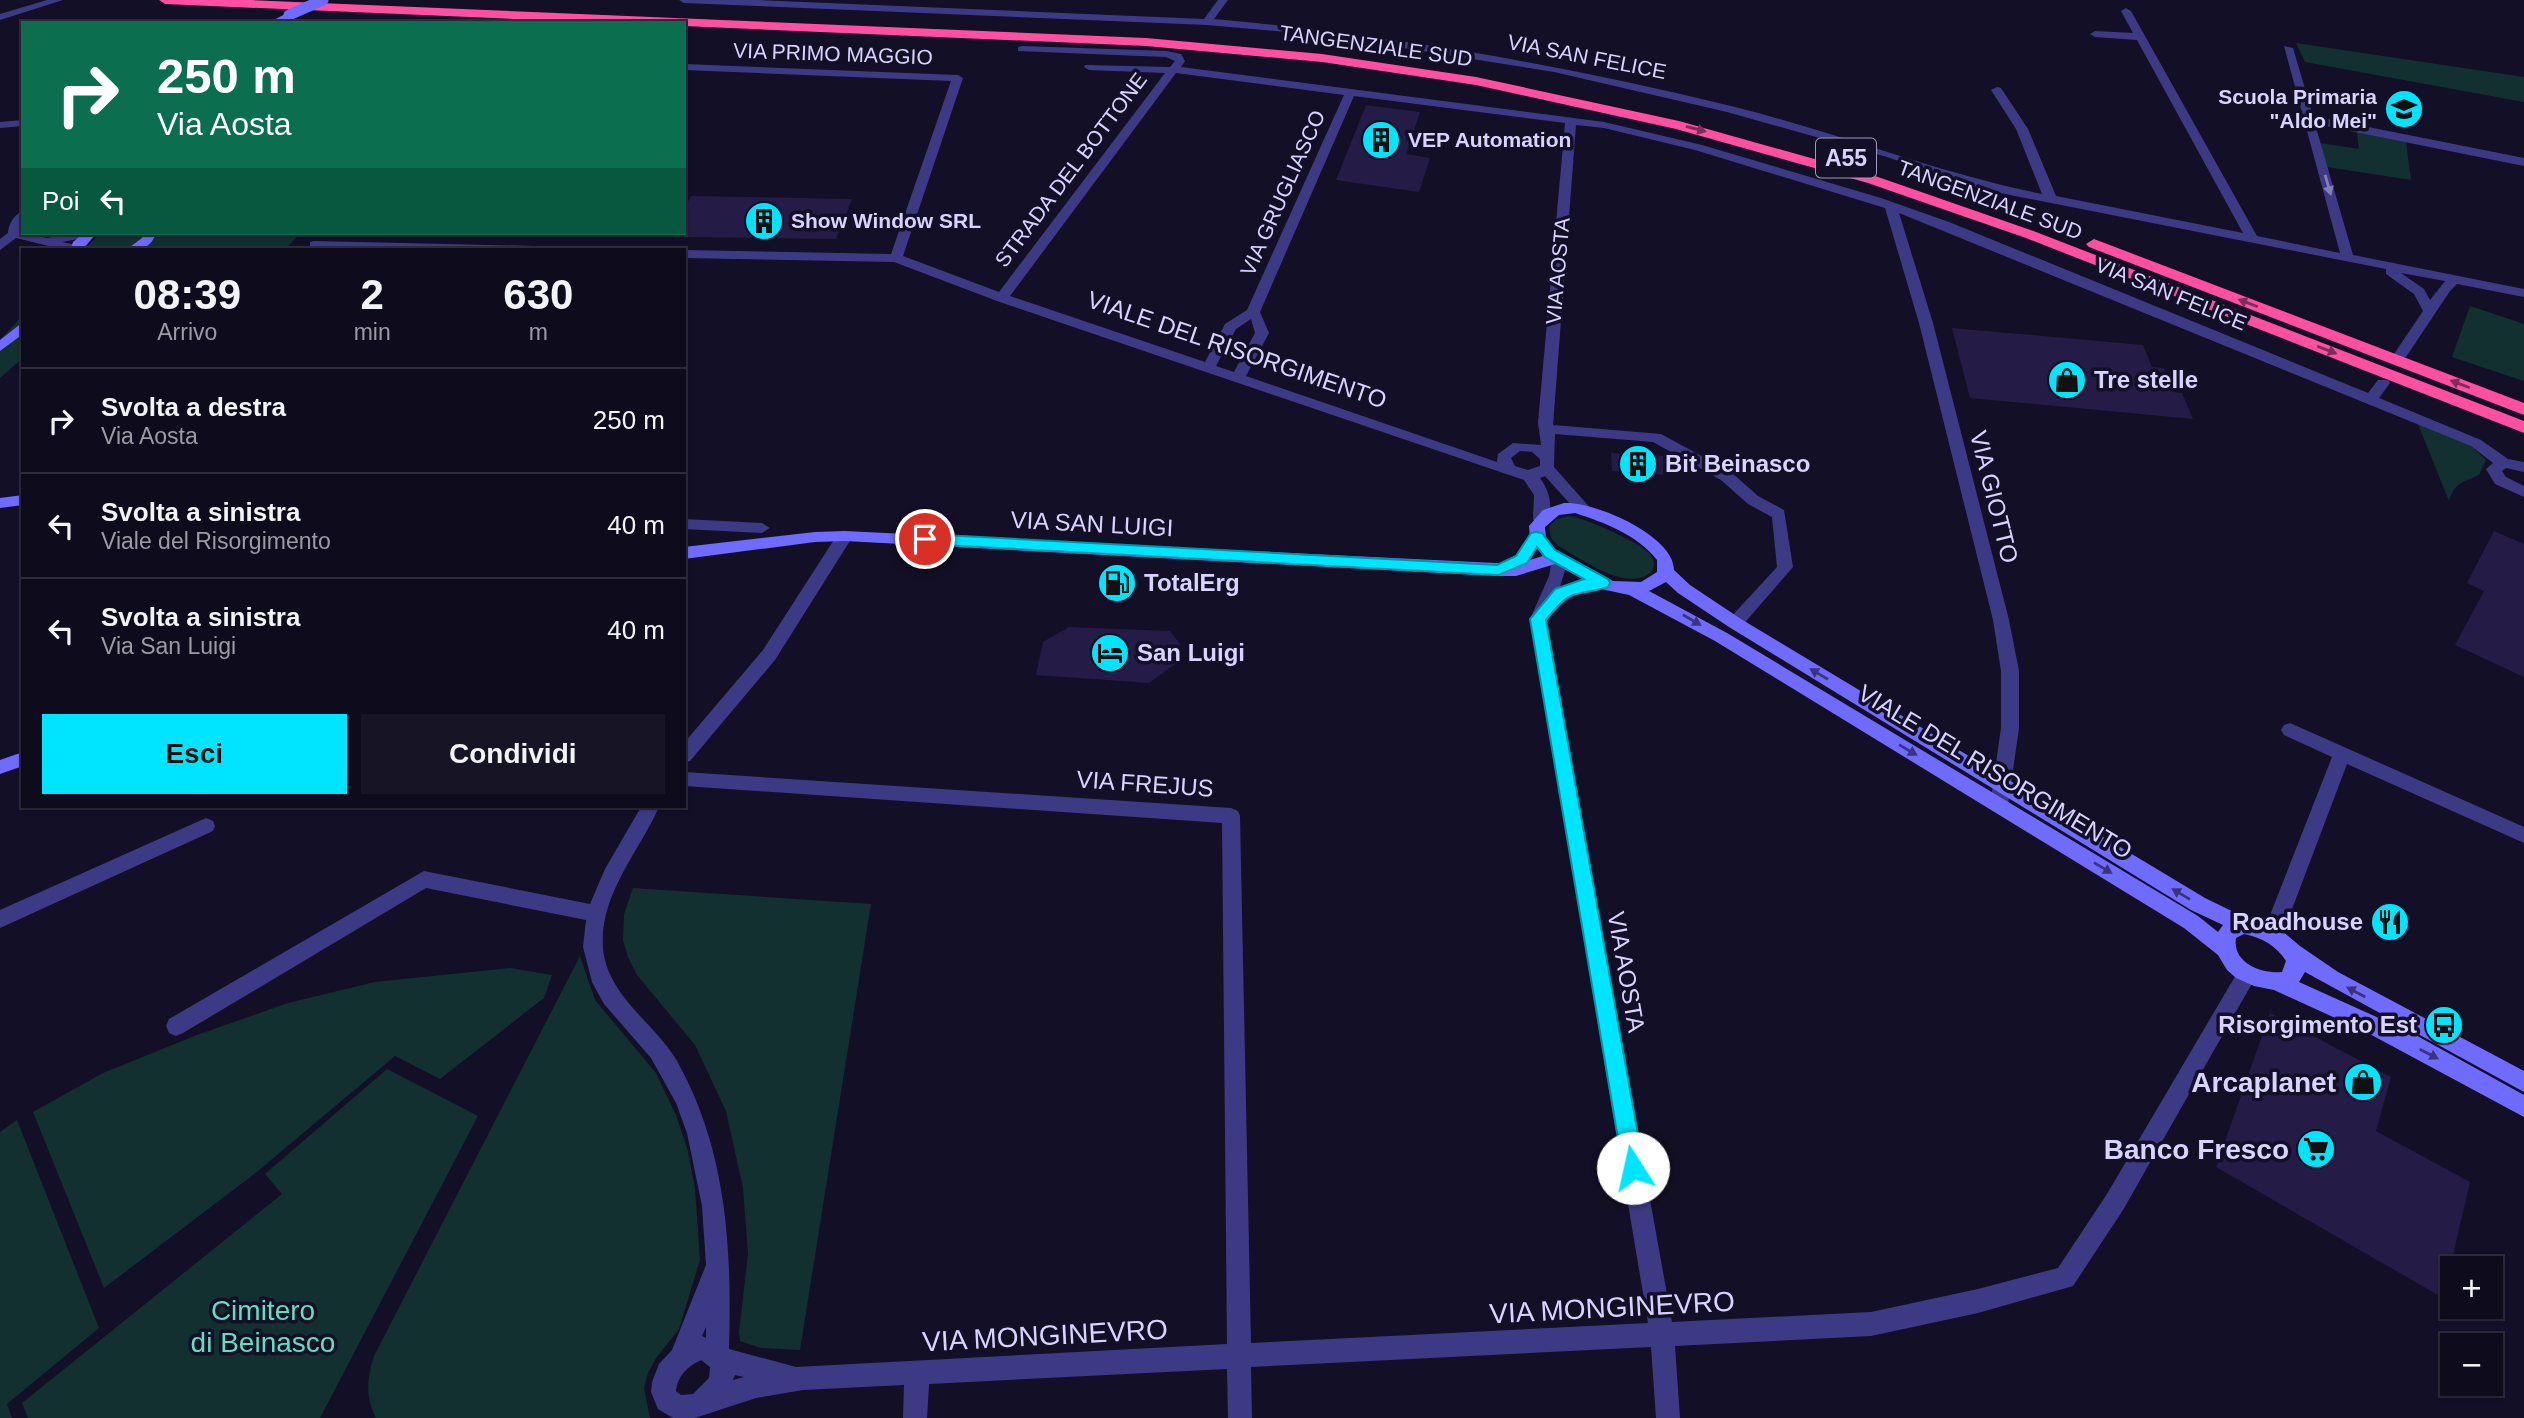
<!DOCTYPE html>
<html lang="it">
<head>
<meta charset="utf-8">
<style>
  body { margin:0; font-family:Helvetica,sans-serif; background:#171425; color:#f1f3f6; height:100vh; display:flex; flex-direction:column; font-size:26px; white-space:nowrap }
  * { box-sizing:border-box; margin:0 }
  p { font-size:23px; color:#9b9ba3 }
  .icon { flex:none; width:38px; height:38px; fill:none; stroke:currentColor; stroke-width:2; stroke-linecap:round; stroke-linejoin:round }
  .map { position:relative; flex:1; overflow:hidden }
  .details { position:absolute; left:21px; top:248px; width:665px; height:560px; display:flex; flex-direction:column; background:#0e0b1c; border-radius:0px; box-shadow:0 2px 5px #0004,0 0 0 2px #2e2b3b }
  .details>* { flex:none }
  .hud { position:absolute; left:21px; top:21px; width:665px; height:214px; border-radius:0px; box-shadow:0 2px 5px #0004,0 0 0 2px #2e2b3b; background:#0b6e4f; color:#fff; overflow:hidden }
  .buttons { position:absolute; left:2440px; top:1256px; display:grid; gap:14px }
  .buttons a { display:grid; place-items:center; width:63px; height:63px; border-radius:0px; background:#0e0b1c; box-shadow:0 2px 5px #0004,0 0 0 2px #2e2b3b; font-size:35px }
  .pin { position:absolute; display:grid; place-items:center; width:60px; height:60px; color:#fff; margin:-30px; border:4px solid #fff; border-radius:50%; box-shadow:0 2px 7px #0007 }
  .me { position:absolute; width:77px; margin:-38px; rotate:350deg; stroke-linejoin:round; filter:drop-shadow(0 0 5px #0008) }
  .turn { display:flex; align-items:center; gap:24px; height:147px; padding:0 21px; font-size:32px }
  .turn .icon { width:91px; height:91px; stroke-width:2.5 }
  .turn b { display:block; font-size:49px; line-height:60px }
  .then { display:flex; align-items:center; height:66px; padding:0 21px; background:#0003; gap:14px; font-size:26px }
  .eta { display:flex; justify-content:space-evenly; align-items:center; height:119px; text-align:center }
  .eta b { font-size:42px; font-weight:800; line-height:49px }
  .action { display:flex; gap:14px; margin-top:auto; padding:14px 21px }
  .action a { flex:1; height:80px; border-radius:0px; background:#00e5ff; color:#111; font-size:28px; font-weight:800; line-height:80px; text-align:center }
  .action a+a { background:#171425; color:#f1f3f6 }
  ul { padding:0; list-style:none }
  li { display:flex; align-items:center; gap:21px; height:105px; padding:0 21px; border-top:2px solid #2e2b3b }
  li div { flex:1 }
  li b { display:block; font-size:26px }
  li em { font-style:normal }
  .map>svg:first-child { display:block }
</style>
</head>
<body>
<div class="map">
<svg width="2524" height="1418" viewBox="0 0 2524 1418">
  <rect width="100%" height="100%" fill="#130f26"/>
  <path fill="#12302f" d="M2296,43L2524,77V102L2305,62Z
    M2357,132L2406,142L2411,180L2327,167L2320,143L2359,149Z
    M100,233H300L285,250H84Z
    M2470,306L2524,324V381L2452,357Z
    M23,315V358L0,378V340Z
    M2418,424L2470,445L2486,460L2479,475C2463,482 2454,483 2449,501Z
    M1568,516C1584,517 1638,542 1649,553C1655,560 1655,566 1651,573C1623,592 1583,559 1558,546L1551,538L1549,527L1556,519Z
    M633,888L871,904L800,1350L761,1348L740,1341L739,1332L748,1254L743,1188L726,1111L695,1045L637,975L628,957L623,940L624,914Z
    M580,956L595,1000L656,1073L676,1115L688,1151L695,1189L700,1260L679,1329L656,1358L648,1373L644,1388L650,1418H376C365,1396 367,1379 374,1356Z
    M510,968L552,975L544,998L440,1079L395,1056L253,1175L104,1288L33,1112L103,1073L197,1035L288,1003L375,982Z
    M387,1069L478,1116L320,1418H28L22,1403L282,1194L265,1174Z
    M17,1120L99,1328L7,1404L12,1418H0V1132Z"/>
  <path fill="#241b47" d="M1366,105L1420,112L1406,154L1430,158L1419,192L1336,180Z
    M691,196L852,199L836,239L684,237V209Z
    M1952,328L2143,345L2152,367L2164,368L2173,392L2182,393L2193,419L1970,398Z
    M1611,453L1664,456L1667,475L1612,471Z
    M2494,531L2524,544V677L2455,645L2484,591L2467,583Z
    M1069,627L1170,631L1180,644L1178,662L1149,683L1036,675L1043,642Z
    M2270,1013L2391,1077L2376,1131L2470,1182L2443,1298L2216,1167Z"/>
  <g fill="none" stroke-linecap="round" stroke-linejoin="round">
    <path fill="#3d3a85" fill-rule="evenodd" d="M47,0H63L0,20V14Z
      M679,0H757L1204,19L1218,0H1228L1214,19C1388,35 1561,64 1731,106C1836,132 1937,173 2042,194L2016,129L1991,90L1997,87L2001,88L2028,129L2056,196L2243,233L2137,40L2095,37L2090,34L2095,31L2133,33L2121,11L2126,8L2131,11L2257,236L2340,253L2284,46L2293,48L2313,116L2524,158V166L2315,124L2353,255L2524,289V297L2457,284L2450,291L2406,357L2401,358L2394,354L2423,311L2414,294L2386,274V269L1985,190L1887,157L1727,112L1554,72L1321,35L1207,25L684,3ZM2401,273L2445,281L2430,300L2424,289Z
      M1022,46L1166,51L1181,54L1185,61L1181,67L1604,122L1702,145L1881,198L1949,222L2368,393L2378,380H2388L2390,383L2379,398L2481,440L2508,459L2524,462V472L2506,468L2502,471L2506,477L2524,486V497L2495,484L2486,469L2493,463L2471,446L1899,213L1933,323L2009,620L2019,671V728L2008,805L2006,810L1999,813L1992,810L1990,805L2001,728V671L1993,620L1919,323L1885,208L1695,150L1604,128L1576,125L1553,425L1661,434L1731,472L1758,496L1784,510L1793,567L1741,627H1729L1727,623L1729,619L1777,567L1772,517L1748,504L1721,480L1653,442L1555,434L1554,467L1593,511L1585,516L1580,515L1545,476L1540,478C1550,492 1554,508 1546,524L1541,525L1533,520L1534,495L1524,480L997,301L894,262L684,258V250L891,254L951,81L684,70V64L958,75L963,78L903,256L999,292L1165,73L1089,70L1084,67L1085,65L1170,67L1175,61L1166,57L1018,51V47ZM1176,73L1344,95L1247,310L1225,324L1205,362L1010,296ZM1354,96L1565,123L1538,422L1541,445L1513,443L1498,454L1497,462L1246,376L1269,333L1260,312ZM1251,319L1255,333L1234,372L1216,366L1236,329ZM1520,451L1532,452L1540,459V466L1528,470L1515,466L1511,458Z
      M23,120V126L0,128V122Z
      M23,211L20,227L23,233L47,238L71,233H96L94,236L62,242L81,246L82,250H65L16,238L0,250V239L8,233C8,225 15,213 23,211Z
      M314,241L537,246L543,250L310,248V242Z
      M684,519L762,523L770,528L762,533L684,529Z
      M845,531L853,536L775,660L690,761L684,763V743L763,650L839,532Z
      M1560,554L1568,560L1560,587L1580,580L1603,577L1611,583L1609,587L1578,592L1555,609L1548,611L1546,619L1672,1322L1871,1312L1978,1289L2058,1268L2107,1194L2240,968L2247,965L2254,968L2257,974L2254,980L2123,1210L2073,1286L1978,1313L1871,1336L1675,1346L1680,1418H1656L1651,1347L1251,1367L1252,1418H1228L1227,1369L929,1384L927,1418H903L904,1385L803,1390L756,1398L695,1418H673L658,1409L651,1392L652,1382L659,1364L672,1350L706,1265L702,1206L687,1133L676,1103L651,1058L604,1004L592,982L583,947L586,920L426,888L183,1033L176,1036L169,1033L166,1026L169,1019L424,871L590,904L605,869L641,807H659C639,852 599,895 603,948C607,996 654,1022 677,1061C727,1150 732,1249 729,1349L796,1367L1227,1344L1222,823L684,786V772L1231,808L1238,811L1240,816L1251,1343L1648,1323L1530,619L1549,576L1552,560ZM706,1327V1338L702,1336ZM701,1360L710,1367L709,1378L693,1394L681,1395L676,1391C677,1376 688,1366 701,1360ZM735,1375L744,1377L733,1380Z
      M2290,723L2524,827V843L2347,764L2283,933L2280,939L2273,942L2266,939L2263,933L2332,757L2284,735L2281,730L2284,725Z
      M206,818L213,821L215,826L213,831L0,928V910Z"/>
    <path fill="#6f6bff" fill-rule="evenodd" d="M289,12L293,13V17L282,23H268Z
      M84,233H97L82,250H70L73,242Z
      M144,233H156C151,248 141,250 126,250L142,238Z
      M23,322V334L0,351V340Z
      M23,495V505L0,508V498Z
      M1564,503C1593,501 1674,535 1674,570L1690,585L1741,619L2205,898L2244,917L2281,930L2300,946L2338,972L2524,1071V1092L2305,972L2299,982L2412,1033L2524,1095V1117L2366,1032L2274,990L2254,986L2236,978L2227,970L2218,955L2184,928L1715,641L1629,595L1601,589L1555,564L1516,576H1498L845,541L815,542L684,559V547L815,532L845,531L1516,564L1543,556L1530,538L1529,526L1543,510ZM1575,513C1603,522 1638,535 1657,560V572L1641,582L1613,581L1553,548L1546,538L1545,527L1559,515ZM1666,582L1678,593L1729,627L2191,910L2223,925L2218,932L2198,916L1727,633L1649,591ZM2244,934C2261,937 2277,946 2286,961L2282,972C2262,974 2232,963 2236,938Z
      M23,752V766L0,774V760Z"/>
    <path fill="#ff4fa3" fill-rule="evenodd" d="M159,0H251L1146,38L1322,54L1476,77L1679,121L1878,177L2036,232L2524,421V433L2026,238L1868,183L1676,129L1476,85L1322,62L1146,46L684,26V23H609L165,4Z
      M2094,239L2524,403V415L2089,247L2086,244Z"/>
    <path stroke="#6f6bff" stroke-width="11" d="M289,15L323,0"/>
  </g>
  <defs><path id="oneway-solid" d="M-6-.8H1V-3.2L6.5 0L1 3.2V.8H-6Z" transform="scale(1.75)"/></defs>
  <g fill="#7d2c5e">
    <use href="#oneway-solid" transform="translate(1696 129) rotate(15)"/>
    <use href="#oneway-solid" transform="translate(2248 303) rotate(-159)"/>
    <use href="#oneway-solid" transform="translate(2327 350) rotate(21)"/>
    <use href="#oneway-solid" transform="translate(2460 384) rotate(-159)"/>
  </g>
  <use fill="#837fbc" href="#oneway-solid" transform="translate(2328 185) rotate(74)"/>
  <g fill="#38347d">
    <use href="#oneway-solid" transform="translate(1692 620) rotate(30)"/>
    <use href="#oneway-solid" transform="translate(1819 674) rotate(-149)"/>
    <use href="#oneway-solid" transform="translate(1908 750) rotate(31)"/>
    <use href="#oneway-solid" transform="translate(2103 868) rotate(31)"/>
    <use href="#oneway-solid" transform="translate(2181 894) rotate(-149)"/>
    <use href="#oneway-solid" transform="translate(2356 992) rotate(-152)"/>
    <use href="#oneway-solid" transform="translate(2429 1054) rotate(27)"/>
  </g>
  <path fill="#00e5ff" stroke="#0095a6" stroke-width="2" d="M1536,532L1542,533L1555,550L1608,579L1610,583L1608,587C1570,598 1574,586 1546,620L1644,1168L1641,1176L1633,1178L1626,1176L1623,1168L1530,619L1555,589L1584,579L1545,557L1537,547L1527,563L1498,575L925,544L918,539L925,534L1497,565L1516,556L1531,533Z"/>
  <defs>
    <symbol id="school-disc" viewBox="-11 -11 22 22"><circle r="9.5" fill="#00e5ff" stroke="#130f26"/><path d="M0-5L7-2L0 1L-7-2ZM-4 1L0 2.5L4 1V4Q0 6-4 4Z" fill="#111"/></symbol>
    <symbol id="building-disc" viewBox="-11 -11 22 22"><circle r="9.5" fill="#00e5ff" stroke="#130f26"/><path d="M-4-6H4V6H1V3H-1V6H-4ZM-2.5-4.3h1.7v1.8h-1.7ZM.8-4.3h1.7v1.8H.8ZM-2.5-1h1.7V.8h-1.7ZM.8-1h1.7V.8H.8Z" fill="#111"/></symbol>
    <symbol id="shop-disc" viewBox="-11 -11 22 22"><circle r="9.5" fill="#00e5ff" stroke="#130f26"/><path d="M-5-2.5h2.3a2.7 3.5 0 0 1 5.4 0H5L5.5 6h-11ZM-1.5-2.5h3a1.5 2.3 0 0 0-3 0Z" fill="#111"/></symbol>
    <symbol id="fuel-disc" viewBox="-11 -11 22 22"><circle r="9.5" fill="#00e5ff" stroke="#130f26"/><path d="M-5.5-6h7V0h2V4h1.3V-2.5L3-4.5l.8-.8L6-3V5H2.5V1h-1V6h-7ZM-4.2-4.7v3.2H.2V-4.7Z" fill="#111"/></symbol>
    <symbol id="hotel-disc" viewBox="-11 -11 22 22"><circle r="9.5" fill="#00e5ff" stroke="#130f26"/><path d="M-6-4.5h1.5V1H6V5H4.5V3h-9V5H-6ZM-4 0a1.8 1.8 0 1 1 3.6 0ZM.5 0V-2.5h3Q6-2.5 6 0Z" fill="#111"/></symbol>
    <symbol id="restaurant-disc" viewBox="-11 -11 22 22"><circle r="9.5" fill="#00e5ff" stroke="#130f26"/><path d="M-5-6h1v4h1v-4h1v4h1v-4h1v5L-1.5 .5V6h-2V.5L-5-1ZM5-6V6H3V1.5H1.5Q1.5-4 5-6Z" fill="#111"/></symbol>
    <symbol id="bus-disc" viewBox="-11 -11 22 22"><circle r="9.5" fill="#00e5ff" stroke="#130f26"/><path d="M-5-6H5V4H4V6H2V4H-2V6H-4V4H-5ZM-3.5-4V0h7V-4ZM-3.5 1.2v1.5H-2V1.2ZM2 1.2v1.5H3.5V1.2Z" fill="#111"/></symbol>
    <symbol id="supermarket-disc" viewBox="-11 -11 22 22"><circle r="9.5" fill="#00e5ff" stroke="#130f26"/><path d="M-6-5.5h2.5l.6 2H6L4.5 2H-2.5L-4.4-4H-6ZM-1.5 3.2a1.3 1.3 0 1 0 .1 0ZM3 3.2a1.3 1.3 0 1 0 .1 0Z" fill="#111"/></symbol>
  </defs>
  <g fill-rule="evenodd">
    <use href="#school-disc" x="2382" y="87" width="44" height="44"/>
    <use href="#building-disc" x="1359" y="118" width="44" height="44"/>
    <use href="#building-disc" x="742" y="199" width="44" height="44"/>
    <use href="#shop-disc" x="2045" y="358" width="44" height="44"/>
    <use href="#building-disc" x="1616" y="442" width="44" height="44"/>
    <use href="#fuel-disc" x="1095" y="561" width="44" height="44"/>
    <use href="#hotel-disc" x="1088" y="631" width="44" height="44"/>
    <use href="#restaurant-disc" x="2368" y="900" width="44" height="44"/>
    <use href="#bus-disc" x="2422" y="1003" width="44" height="44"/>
    <use href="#shop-disc" x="2341" y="1060" width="44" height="44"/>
    <use href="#supermarket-disc" x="2294" y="1127" width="44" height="44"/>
  </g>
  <g text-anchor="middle" stroke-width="7" stroke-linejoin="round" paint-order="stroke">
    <g font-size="21" fill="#d9d4ff" stroke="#130f26">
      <text transform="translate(1376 46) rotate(8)" y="7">TANGENZIALE SUD</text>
      <text transform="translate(833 54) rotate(2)" y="7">VIA PRIMO MAGGIO</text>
      <text transform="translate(1587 57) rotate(11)" y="7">VIA SAN FELICE</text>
      <text transform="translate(1071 170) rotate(-53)" y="7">STRADA DEL BOTTONE</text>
      <text transform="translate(1283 193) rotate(-66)" y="7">VIA GRUGLIASCO</text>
      <text transform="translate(1990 200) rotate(20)" y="7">TANGENZIALE SUD</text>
      <text transform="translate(1558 271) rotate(-85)" y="7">VIA AOSTA</text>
      <text transform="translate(2171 294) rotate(22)" y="7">VIA SAN FELICE</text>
    </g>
    <g font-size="21" font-weight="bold" fill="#d9d4ff" stroke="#130f26" text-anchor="start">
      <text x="2377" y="104" text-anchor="end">Scuola Primaria<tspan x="2377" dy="24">"Aldo Mei"</tspan></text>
      <text x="1408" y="147">VEP Automation</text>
      <text x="791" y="228">Show Window SRL</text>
    </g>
    <rect fill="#130f26" stroke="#9e99be" stroke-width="2" x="1816" y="138.5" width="60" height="39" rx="5"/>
    <g font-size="23" font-weight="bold" fill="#d9d4ff">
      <text x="1846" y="166">A55</text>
    </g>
    <g font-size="24" fill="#d9d4ff" stroke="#130f26">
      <text transform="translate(1237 350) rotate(19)" y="8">VIALE DEL RISORGIMENTO</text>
      <text transform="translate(1994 497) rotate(76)" y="8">VIA GIOTTO</text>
      <text transform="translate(1092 524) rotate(3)" y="8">VIA SAN LUIGI</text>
      <text transform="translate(1995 772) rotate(31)" y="8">VIALE DEL RISORGIMENTO</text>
      <text transform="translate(1145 784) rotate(4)" y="8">VIA FREJUS</text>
      <text transform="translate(1626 972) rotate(80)" y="8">VIA AOSTA</text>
    </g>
    <g font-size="24" font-weight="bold" fill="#d9d4ff" stroke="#130f26" text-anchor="start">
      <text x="2094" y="388">Tre stelle</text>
      <text x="1665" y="472">Bit Beinasco</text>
      <text x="1144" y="591">TotalErg</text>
      <text x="1137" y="661">San Luigi</text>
      <text x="2363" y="930" text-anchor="end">Roadhouse</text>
      <text x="2417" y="1033" text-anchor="end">Risorgimento Est</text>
    </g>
    <g font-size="28" font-weight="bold" fill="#d9d4ff" stroke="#130f26" text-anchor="end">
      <text x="2336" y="1092">Arcaplanet</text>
      <text x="2289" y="1159">Banco Fresco</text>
    </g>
    <g font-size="28" fill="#d9d4ff" stroke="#130f26">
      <text transform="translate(1612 1307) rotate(-3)" y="10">VIA MONGINEVRO</text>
      <text transform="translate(1045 1335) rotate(-3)" y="10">VIA MONGINEVRO</text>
    </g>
    <g font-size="28" fill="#5fe0c0" stroke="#130f26">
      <text x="263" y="1320">Cimitero<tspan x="263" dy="32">di Beinasco</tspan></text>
    </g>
  </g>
</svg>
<div class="buttons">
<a>+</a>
<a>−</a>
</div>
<div class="pin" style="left:925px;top:539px;background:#d93025"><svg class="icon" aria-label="arrive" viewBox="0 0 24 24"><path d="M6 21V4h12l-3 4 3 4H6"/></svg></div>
<svg class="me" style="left:1633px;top:1168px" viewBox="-20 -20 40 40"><circle r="19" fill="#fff"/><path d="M0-13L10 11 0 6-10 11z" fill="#00e5ff"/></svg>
<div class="hud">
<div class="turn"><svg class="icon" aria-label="right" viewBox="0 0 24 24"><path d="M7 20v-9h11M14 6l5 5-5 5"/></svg><div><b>250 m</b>Via Aosta</div></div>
<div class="then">Poi<svg class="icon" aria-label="left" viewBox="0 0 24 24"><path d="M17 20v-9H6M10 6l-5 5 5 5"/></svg></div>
</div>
<section class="details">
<div class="eta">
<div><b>08:39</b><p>Arrivo</p></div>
<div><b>2</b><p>min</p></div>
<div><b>630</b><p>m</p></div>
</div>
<ul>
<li><svg class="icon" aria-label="right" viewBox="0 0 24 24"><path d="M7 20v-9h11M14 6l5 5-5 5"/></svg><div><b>Svolta a destra</b><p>Via Aosta</p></div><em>250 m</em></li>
<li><svg class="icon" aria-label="left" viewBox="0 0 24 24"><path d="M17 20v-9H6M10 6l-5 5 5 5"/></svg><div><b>Svolta a sinistra</b><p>Viale del Risorgimento</p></div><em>40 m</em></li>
<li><svg class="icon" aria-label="left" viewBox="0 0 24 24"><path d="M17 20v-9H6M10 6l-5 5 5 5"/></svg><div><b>Svolta a sinistra</b><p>Via San Luigi</p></div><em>40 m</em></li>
</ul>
<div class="action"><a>Esci</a><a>Condividi</a></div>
</section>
</div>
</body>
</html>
